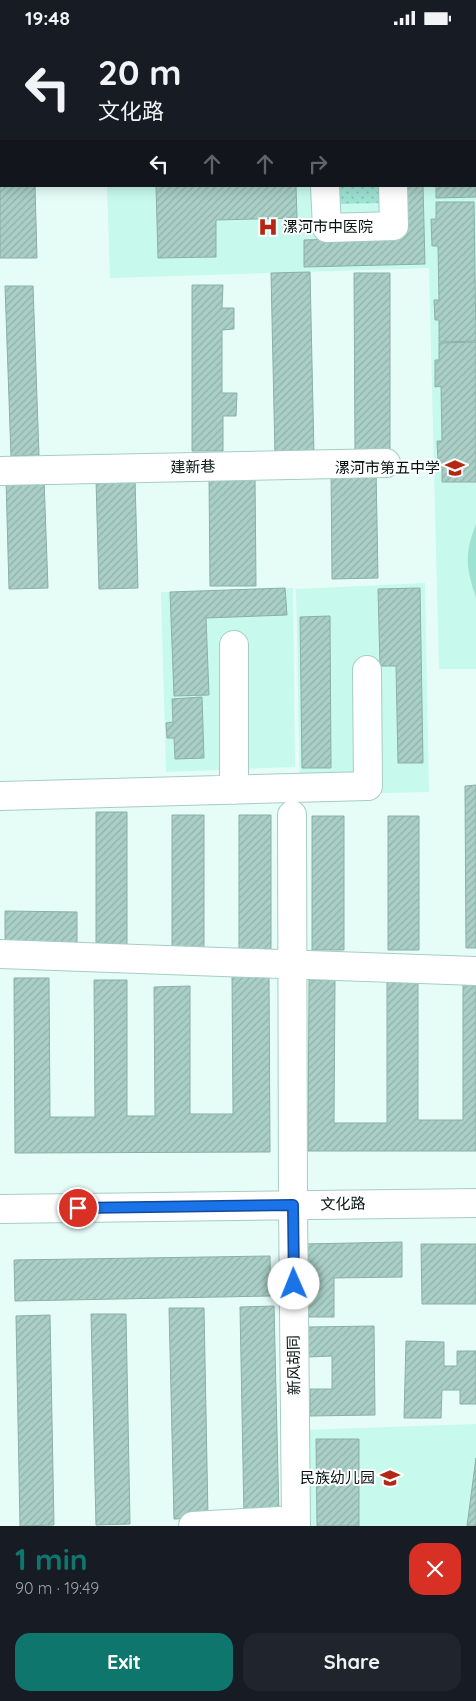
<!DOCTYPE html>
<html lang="en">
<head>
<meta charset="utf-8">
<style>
  body { margin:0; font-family:Quicksand,"Noto Sans SC",sans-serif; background:#20242c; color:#f1f3f6; height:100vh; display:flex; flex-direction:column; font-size:19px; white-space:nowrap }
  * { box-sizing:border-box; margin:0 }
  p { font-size:16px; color:#9ea1a6 }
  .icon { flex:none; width:28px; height:28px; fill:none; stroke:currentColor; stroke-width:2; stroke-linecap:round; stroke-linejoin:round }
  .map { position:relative; height:1491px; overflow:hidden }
  .drawer { display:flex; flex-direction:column; background:#171b24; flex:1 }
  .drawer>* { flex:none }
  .hud { position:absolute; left:0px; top:0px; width:476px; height:152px; box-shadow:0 2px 12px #0003; background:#171b24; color:#f1f3f6; overflow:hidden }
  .pin { position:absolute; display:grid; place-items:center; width:42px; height:42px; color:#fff; margin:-21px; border:2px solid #fff; border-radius:50%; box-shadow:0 1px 5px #0007 }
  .me { position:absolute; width:55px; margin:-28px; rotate:359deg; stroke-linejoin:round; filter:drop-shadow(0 0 4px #0008) }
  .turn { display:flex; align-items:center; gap:18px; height:105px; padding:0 15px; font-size:22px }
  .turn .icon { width:65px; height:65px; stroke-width:2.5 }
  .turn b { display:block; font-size:35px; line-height:42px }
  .lanes { display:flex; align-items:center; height:48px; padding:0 15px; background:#0003; justify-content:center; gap:25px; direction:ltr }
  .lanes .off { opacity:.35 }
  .round { display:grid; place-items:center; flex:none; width:52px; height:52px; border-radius:15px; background:#20242c }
  .head { display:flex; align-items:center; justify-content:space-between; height:85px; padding:0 15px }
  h1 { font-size:30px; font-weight:700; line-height:38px; color:#0f766e }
  .button { display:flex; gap:10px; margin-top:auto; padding:10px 15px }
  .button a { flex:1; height:58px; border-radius:15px; background:#0f766e; color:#fff; font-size:20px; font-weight:700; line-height:58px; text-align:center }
  .button a+a { background:#20242c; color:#f1f3f6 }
  .status { display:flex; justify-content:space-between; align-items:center; height:35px; padding:0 25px; background:#171b24; direction:ltr }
  .status svg { height:14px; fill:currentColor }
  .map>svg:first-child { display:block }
</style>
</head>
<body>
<div class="status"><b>19:48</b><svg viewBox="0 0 49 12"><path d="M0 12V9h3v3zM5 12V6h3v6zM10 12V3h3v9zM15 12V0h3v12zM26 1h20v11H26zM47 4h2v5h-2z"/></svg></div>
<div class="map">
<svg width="476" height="1491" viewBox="0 0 476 1491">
  <defs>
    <pattern id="garden-dots" width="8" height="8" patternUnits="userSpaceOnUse" patternTransform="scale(1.25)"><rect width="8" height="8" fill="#9de2d3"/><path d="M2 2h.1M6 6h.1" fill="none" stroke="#86c1b4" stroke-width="1.8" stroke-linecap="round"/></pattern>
    <pattern id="building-hatch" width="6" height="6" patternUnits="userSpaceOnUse" patternTransform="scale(1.25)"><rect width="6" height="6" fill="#a9cfc6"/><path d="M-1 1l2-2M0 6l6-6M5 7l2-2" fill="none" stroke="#90b1a9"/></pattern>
  </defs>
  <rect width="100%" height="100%" fill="#e6fdf7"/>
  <path fill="#c7f9ed" d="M102,0H476V634H439L429,233L110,243L107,151H475V1Z
    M425,548L429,757L300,760L296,554Z
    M293,553L295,732L166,737L161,557Z
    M476,1389V1491H305L302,1395Z"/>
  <path fill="url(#garden-dots)" d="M336,151H383L384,168L337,169Z"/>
  <path fill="#9de2d3" d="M476,489V563C466,532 464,520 476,489Z"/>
  <path fill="url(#building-hatch)" stroke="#8ab0a7" d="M0,0H99V1H1V151H35L37,223H0Z
    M199,0H292V1H199Z
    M475,64L476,162L436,163V151H475Z
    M156,151H296L297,183L216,185V222L158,223Z
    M399,151H423L425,229L304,232V205L400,202Z
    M436,167H474L476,306L439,307V285H435L434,265H439L438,211H432L431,184H436Z
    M310,237L314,420L275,421L271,238Z
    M354,238H390V417L355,418Z
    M192,250H223L222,273H234V294L222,295V358H237L236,381H223V416H192Z
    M5,251H33L39,420L11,421Z
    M476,307V447H442V426H438L437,406H442L441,351L435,352V325H439V308Z
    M376,432L378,543L332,544L331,433Z
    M255,439L256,551H210L209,440Z
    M44,444L48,553L9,554L6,445Z
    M135,444L138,553L99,554L96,445Z
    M285,553L287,580L206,583L209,660L174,661L170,557Z
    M420,553L423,728H398L396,631H380L378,554Z
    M330,581L331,733H302L300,582Z
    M202,662L204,723L175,724L174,703H167L166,688L173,687L172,664Z
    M476,750V913H466L465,751Z
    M96,777H127V911H96Z
    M172,780H204V914H172Z
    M239,780H271V914H239Z
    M312,781H344V915H312Z
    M388,781H419V915H388Z
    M5,876L77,877V909H5Z
    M387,938H418V1085H463V940H476V1116H308L309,945H335L334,1088H387Z
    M269,939L270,1117L15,1118L14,943H49L50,1082H95L94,945H127V1081H155L154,952L190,951V1079H233L232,940Z
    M402,1207V1242L334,1243V1282H304L303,1209Z
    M421,1209H476V1269H422Z
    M270,1221L271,1261L15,1266L14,1225Z
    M274,1271L279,1481L244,1482L240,1272Z
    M169,1273H204L208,1483L174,1484Z
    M91,1279H126L130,1489L96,1490Z
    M50,1280L54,1490L20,1491L16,1281Z
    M374,1291L375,1380L310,1381V1354H332V1321L308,1322V1292Z
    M406,1306L444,1307V1331H457V1316H476V1369H460V1355H442L441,1383H404Z
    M316,1404H359V1491H317Z
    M476,1423V1491H467Z"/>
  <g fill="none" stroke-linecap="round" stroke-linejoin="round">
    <defs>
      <path id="minor" d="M331,0V1
        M367,0V1
        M325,151L327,193L394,191L393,151
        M0,436L386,428
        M234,755V610
        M0,761L368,751L367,635
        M292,780L293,1170L296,1491
        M0,919L476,936
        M0,1174L476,1168
        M193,1491L296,1485"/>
    </defs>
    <use href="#minor" stroke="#a6cdc3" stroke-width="30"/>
    <use href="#minor" stroke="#fff" stroke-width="28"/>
  </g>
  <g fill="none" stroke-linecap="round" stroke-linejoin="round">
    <defs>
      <path id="route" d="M78,1173L293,1170L294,1249"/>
    </defs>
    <use href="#route" stroke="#114b97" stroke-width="12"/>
    <use href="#route" stroke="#1a73e8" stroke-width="9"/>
  </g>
  <defs>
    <symbol id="hospital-bare" viewBox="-9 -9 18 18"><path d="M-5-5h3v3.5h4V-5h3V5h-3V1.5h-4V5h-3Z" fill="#b42714" stroke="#fff" stroke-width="2.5" paint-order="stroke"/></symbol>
    <symbol id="school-bare" viewBox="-9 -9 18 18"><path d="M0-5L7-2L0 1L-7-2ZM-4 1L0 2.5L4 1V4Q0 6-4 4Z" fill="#b42714" stroke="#fff" stroke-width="2.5" paint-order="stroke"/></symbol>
  </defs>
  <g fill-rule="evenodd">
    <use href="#hospital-bare" x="254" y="178" width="28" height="28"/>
    <use href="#school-bare" x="441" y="419" width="28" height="28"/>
    <use href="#school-bare" x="376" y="1429" width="28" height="28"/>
  </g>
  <g text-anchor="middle" stroke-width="4" stroke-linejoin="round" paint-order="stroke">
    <g font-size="15" fill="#061411" stroke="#fff" text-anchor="end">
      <text x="283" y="197" text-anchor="start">漯河市中医院</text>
      <text x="440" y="438">漯河市第五中学</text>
      <text x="375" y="1448">民族幼儿园</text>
    </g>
    <g font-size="15" fill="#061411" stroke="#fff">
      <text transform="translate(193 432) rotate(-1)" y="5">建新巷</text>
      <text transform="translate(343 1169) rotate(-1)" y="5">文化路</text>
      <text transform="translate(294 1330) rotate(-91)" y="5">新风胡同</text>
    </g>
  </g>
</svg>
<div class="pin" style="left:78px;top:1173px;background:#d93025"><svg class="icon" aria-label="arrive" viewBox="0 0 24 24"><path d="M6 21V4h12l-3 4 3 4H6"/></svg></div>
<svg class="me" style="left:294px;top:1249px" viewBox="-20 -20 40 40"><circle r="19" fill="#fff"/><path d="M0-13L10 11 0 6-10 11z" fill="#1a73e8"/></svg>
<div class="hud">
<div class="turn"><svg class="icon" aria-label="left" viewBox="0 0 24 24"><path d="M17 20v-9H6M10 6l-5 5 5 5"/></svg><div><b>20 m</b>文化路</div></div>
<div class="lanes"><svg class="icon" aria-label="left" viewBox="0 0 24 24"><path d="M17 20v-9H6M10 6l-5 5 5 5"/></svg><svg class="icon off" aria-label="ahead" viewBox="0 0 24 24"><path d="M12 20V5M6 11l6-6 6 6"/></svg><svg class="icon off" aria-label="ahead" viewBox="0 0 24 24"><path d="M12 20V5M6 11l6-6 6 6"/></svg><svg class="icon off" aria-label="right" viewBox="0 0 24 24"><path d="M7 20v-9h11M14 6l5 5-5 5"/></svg></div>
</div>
</div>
<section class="drawer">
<div class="head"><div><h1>1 min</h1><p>90 m · 19:49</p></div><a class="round" style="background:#d93025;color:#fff"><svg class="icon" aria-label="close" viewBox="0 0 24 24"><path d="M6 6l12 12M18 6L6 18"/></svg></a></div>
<div class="button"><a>Exit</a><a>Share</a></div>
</section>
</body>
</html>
